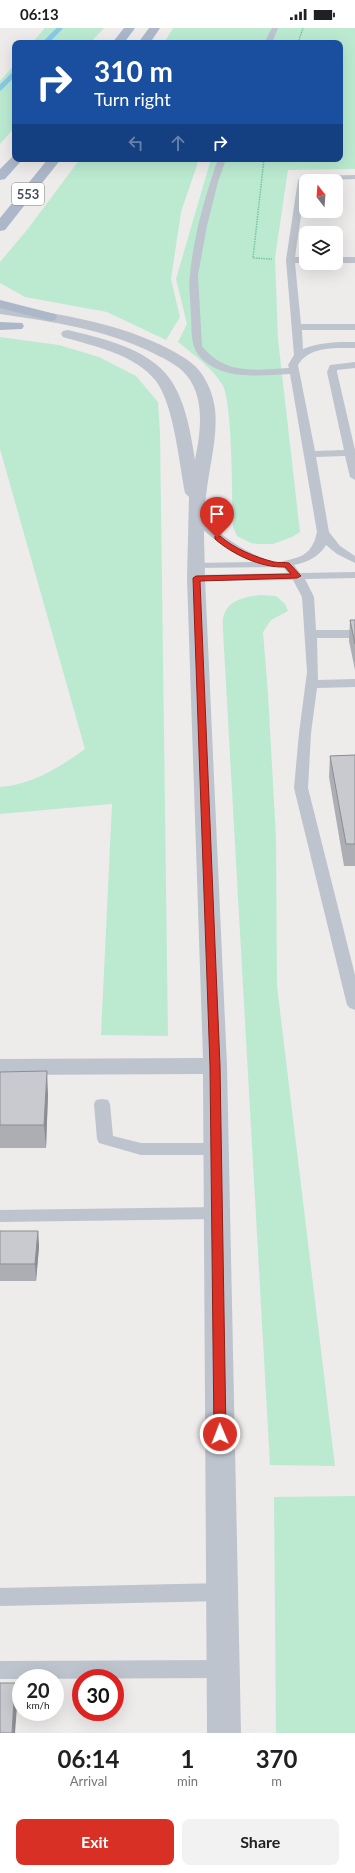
<!DOCTYPE html>
<html lang="en">
<head>
<meta charset="utf-8">
<style>
  body { margin:0; font-family:Lato,sans-serif; background:#f2f2f2; color:#202124; height:100vh; display:flex; flex-direction:column; font-size:15px; white-space:nowrap }
  * { box-sizing:border-box; margin:0 }
  p { font-size:13px; color:#757577 }
  .icon { flex:none; width:22px; height:22px; fill:none; stroke:currentColor; stroke-width:2; stroke-linecap:round; stroke-linejoin:round }
  .map { position:relative; height:1705px; overflow:hidden }
  .drawer { display:flex; flex-direction:column; background:#fff; flex:1 }
  .drawer>* { flex:none }
  .top-card { position:absolute; left:12px; top:12px; width:331px; height:122px; border-radius:8px; box-shadow:0 4px 16px #0002; background:#1a4fa0; color:#fff; overflow:hidden }
  .needle { width:26px; rotate:343deg }
  .fabs { position:absolute; left:299px; top:146px; display:grid; gap:8px }
  .fabs a { display:grid; place-items:center; width:44px; height:44px; border-radius:8px; background:#fff; box-shadow:0 4px 16px #0002; font-size:20px }
  .speed { position:absolute; left:12px; top:1641px; display:flex; gap:8px; font-size:20px; font-weight:700; text-align:center }
  .speed>* { display:grid; place-content:center; width:52px; height:52px; border-radius:50%; background:#fff; box-shadow:0 4px 16px #0002; line-height:1 }
  .speed small { font-size:10px; font-weight:400 }
  .speed .limit { border:6px solid #d22; background:#fff; color:#111 }
  .pin { position:absolute; display:grid; place-items:center; width:34px; height:34px; color:#fff; margin:-41px -17px; border-radius:50% 50% 50% 0; rotate:-45deg; box-shadow:0 0 4px #0007 }
  .pin .icon { rotate:45deg }
  .me { position:absolute; width:44px; margin:-22px; rotate:359deg; stroke-linejoin:round; filter:drop-shadow(0 0 3px #0008) }
  .turn { display:flex; align-items:center; gap:14px; height:84px; padding:0 16px; font-size:18px }
  .turn .icon { width:52px; height:52px; stroke-width:2.5 }
  .turn b { display:block; font-size:28px; line-height:34px }
  .lanes { display:flex; align-items:center; height:38px; padding:0 16px; background:#0003; justify-content:center; gap:20px; direction:ltr }
  .lanes .off { opacity:.35 }
  .eta { display:flex; justify-content:space-evenly; align-items:center; height:68px; text-align:center }
  .eta b { font-size:24px; font-weight:700; line-height:28px }
  .primary-button { display:flex; gap:8px; margin-top:auto; padding:8px 16px }
  .primary-button a { flex:1; height:46px; border-radius:8px; background:#d93025; color:#fff; font-size:16px; font-weight:700; line-height:46px; text-align:center }
  .primary-button a+a { background:#f2f2f2; color:#202124 }
  .status { display:flex; justify-content:space-between; align-items:center; height:28px; padding:0 20px; background:#fff; direction:ltr }
  .status svg { height:11px; fill:currentColor }
  .map>svg:first-child { display:block }
</style>
</head>
<body>
<div class="status"><b>06:13</b><svg viewBox="0 0 49 12"><path d="M0 12V9h3v3zM5 12V6h3v6zM10 12V3h3v9zM15 12V0h3v12zM26 1h20v11H26zM47 4h2v5h-2z"/></svg></div>
<div class="map">
<svg width="355" height="1705" viewBox="0 0 355 1705">
  <rect width="100%" height="100%" fill="#eeebeb"/>
  <path fill="#bbead1" d="M45,0H104L90,15H32Z
    M173,0H355V141L288,142L275,230L278,311L300,504L292,509L273,516H259L251,515L237,508L233,499C232,474 233,372 222,356C211,339 194,327 178,314L187,296L176,251L211,131H340V15H164Z
    M15,36V99L0,116V53Z
    M80,131H199L181,184L171,251L180,289L166,312L107,284L25,269L0,255V234L27,202Z
    M0,309L59,317L99,329L136,348L158,374L160,404L168,1008L101,1007L112,776L0,786V759C32,757 60,739 85,721L0,421Z
    M260,567L276,568L285,576L288,583L271,592L263,604L268,665L276,810L277,958L335,1438L270,1437L223,603C223,598 222,591 224,587C229,571 247,569 260,567Z
    M355,1468V1705H276L274,1469Z"/>
  <g fill="none" stroke-linecap="round" stroke-linejoin="round">
    <path stroke="#8bcae4" stroke-width="5" d="M45,15L60,0
      M0,60L15,45"/>
    <path stroke="#76c5a5" stroke-width="1.5" stroke-dasharray="1.5 1" stroke-linecap="butt" d="M298,15L303,0
      M264,131L253,230L272,231"/>
    <path fill="#bdc4cd" fill-rule="evenodd" d="M272,0H278L272,15H264Z
      M218,131H226L218,154L207,198L198,247L202,318C225,347 255,342 289,340L288,337L294,327L286,232L298,152L311,148L355,147V151L306,153L295,229H306V235H295L301,296H355V302H302L303,321C319,314 338,314 355,314V320C335,320 309,318 298,337L315,423L344,422L327,344L330,337L355,334V340L337,342V344L355,422V452L350,449L345,428L316,429L329,504L340,518L355,528V535L337,526L326,517C320,528 306,535 294,537L300,545L355,544V550L305,551L314,569L316,602H355V610H317L318,652L355,651V659L317,660L311,705L308,760L355,947V982L350,980L347,977L294,760L299,705L307,644L302,569L293,552L196,553L190,550L196,547L288,545L283,539L192,540L190,538L192,536L196,535L254,534C229,525 211,510 192,491L191,489L192,487H200C222,509 242,522 271,534C276,536 287,532 292,531C308,528 314,518 317,504L290,346C262,347 225,353 202,331C190,319 192,305 191,289C191,275 188,260 190,246C194,207 205,168 218,131Z
      M336,229H355V235H336Z
      M102,1071L108,1072L110,1076L113,1108L141,1115H216L222,1117L224,1121L222,1125L216,1127H141L99,1115L97,1111L94,1076L96,1072Z
      M217,1179L223,1181L225,1185L223,1189L217,1191L0,1194V1182Z
      M222,1555L229,1558L232,1564L229,1570L222,1573L0,1578V1560Z
      M224,1632L231,1635L234,1641L231,1647L224,1650L0,1651V1633Z"/>
    <path fill="#bdc4cd" fill-rule="evenodd" d="M0,278C55,285 110,293 161,317C173,323 185,329 195,338C206,349 213,365 215,381C218,410 209,439 206,468C202,495 205,523 205,550L227,1038L241,1705H207L203,1046L0,1047V1031L203,1030L187,550L189,469L185,465C179,435 174,377 156,353C135,326 93,318 63,309L61,306L63,303L68,302C105,311 156,322 175,359C187,381 191,408 195,432C200,407 205,375 190,352C182,339 167,332 153,325C105,301 53,294 0,286Z"/>
    <path fill="#acb8c9" fill-rule="evenodd" d="M124,0H135L124,15H112Z
      M149,0H160L150,15H138Z
      M13,128H15V131H23L5,151L0,152V141Z
      M48,131H61L5,202L0,203V190Z
      M0,272L55,286L57,289L55,292L50,293L0,280Z
      M0,294L22,295L24,298L22,301L0,302Z"/>
  </g>
  <path fill="#acaeb3" d="M350,592H355V642L349,613Z
    M355,727V838H344L329,749L330,728Z
    M0,1044L48,1066L46,1120H0Z
    M0,1203H38L39,1219L36,1253H0Z"/>
  <path fill="#8c8d92" d="M47,1043L48,1066L46,1120L44,1097Z
    M38,1203L39,1219L36,1253L35,1236Z
    M15,1655L17,1678L15,1705H12Z"/>
  <path fill="#c8cad0" stroke="#8c8d92" d="M350,592H355V616Z
    M355,727V816H346L330,728Z
    M47,1043L44,1097H0V1044Z
    M0,1203H38L35,1236H0Z
    M0,1655H15L12,1705H0Z"/>
  <path fill="#d93025" stroke="#8d1f18" d="M215,508H220C235,521 255,529 274,534C279,535 284,534 289,535L301,548L297,550L200,553L220,1038L226,1406L225,1410L220,1411L216,1410L214,1406L210,1038L193,550L196,548L291,546L285,539C261,540 232,526 215,511Z"/>
  <g text-anchor="middle" stroke-width="3" stroke-linejoin="round" paint-order="stroke">
    <rect fill="#fff" stroke="#7d8289" stroke-width="1" x="12" y="155" width="32" height="22" rx="3"/>
    <g font-size="13" font-weight="bold" fill="#454d57">
      <text x="28" y="171">553</text>
    </g>
  </g>
</svg>
<div class="fabs">
<a><svg class="needle" viewBox="-14 -14 28 28"><path d="M0-13l5 13h-10z" fill="#e53935"/><path d="M0 13l5-13h-10z" fill="#757577"/></svg></a>
<a><svg class="icon" aria-label="layers" viewBox="0 0 24 24"><path d="M12 4l9 5-9 5-9-5zM3 14l9 5 9-5"/></svg></a>
</div>
<div class="speed"><div>20<small>km/h</small></div><div class="limit">30</div></div>
<div class="pin" style="left:217px;top:510px;background:#d93025"><svg class="icon" aria-label="arrive" viewBox="0 0 24 24"><path d="M6 21V4h12l-3 4 3 4H6"/></svg></div>
<svg class="me" style="left:220px;top:1406px" viewBox="-20 -20 40 40"><circle r="17" fill="#d93025" stroke="#fff" stroke-width="3"/><path d="M0-11L8 9 0 5-8 9z" fill="#fff"/></svg>
<div class="top-card">
<div class="turn"><svg class="icon" aria-label="right" viewBox="0 0 24 24"><path d="M7 20v-9h11M14 6l5 5-5 5"/></svg><div><b>310 m</b>Turn right</div></div>
<div class="lanes"><svg class="icon off" aria-label="left" viewBox="0 0 24 24"><path d="M17 20v-9H6M10 6l-5 5 5 5"/></svg><svg class="icon off" aria-label="ahead" viewBox="0 0 24 24"><path d="M12 20V5M6 11l6-6 6 6"/></svg><svg class="icon" aria-label="right" viewBox="0 0 24 24"><path d="M7 20v-9h11M14 6l5 5-5 5"/></svg></div>
</div>
</div>
<section class="drawer">
<div class="eta">
<div><b>06:14</b><p>Arrival</p></div>
<div><b>1</b><p>min</p></div>
<div><b>370</b><p>m</p></div>
</div>
<div class="primary-button"><a>Exit</a><a>Share</a></div>
</section>
</body>
</html>
